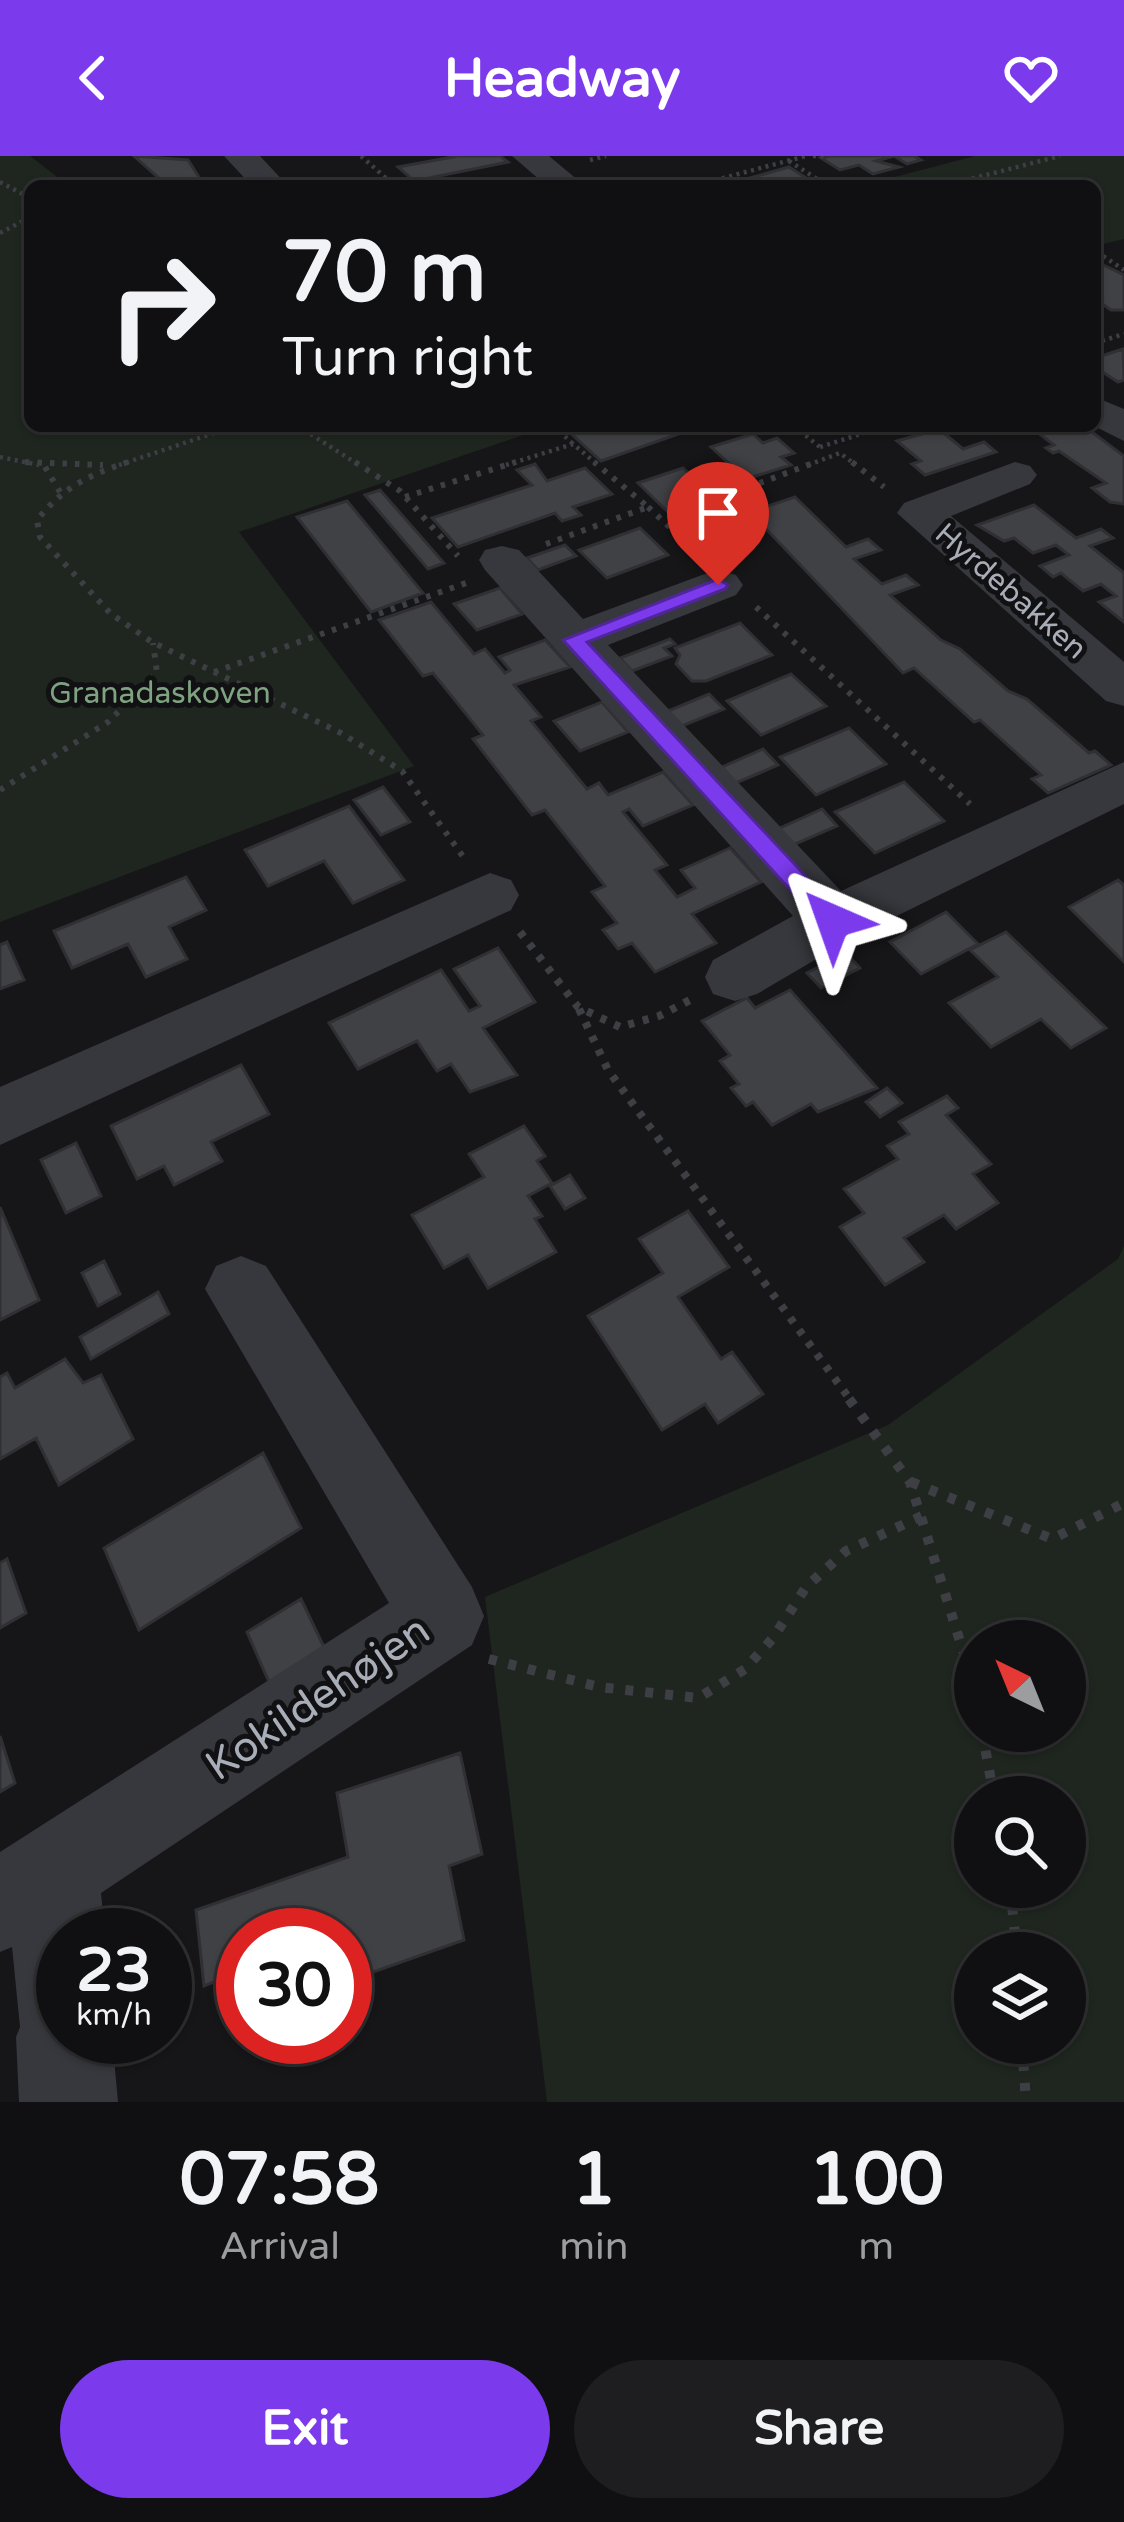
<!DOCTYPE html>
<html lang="en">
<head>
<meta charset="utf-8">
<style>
  body { margin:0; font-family:"Varela Round",sans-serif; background:#1e1e20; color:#f1f3f6; height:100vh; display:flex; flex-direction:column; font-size:45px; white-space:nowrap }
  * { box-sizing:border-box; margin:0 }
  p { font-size:39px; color:#9c9d9f }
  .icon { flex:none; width:66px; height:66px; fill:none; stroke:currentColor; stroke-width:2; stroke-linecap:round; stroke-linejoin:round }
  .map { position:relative; height:1946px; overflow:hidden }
  .drawer { display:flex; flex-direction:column; background:#101012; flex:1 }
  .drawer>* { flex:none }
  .guide { position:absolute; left:24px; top:24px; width:1077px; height:252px; border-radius:18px; box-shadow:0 3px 9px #0004,0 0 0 3px #303032; background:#101012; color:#f1f3f6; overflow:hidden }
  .needle { width:78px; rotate:317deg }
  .controls { position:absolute; left:954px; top:1464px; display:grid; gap:24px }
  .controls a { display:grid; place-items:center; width:132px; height:132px; border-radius:50%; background:#101012; box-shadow:0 3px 9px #0004,0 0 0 3px #303032; font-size:60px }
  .speed { position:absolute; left:36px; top:1752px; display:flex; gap:24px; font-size:60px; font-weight:700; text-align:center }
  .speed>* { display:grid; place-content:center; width:156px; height:156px; border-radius:50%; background:#101012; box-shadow:0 3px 9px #0004,0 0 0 3px #303032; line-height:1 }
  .speed small { font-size:30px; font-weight:400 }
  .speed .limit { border:18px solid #d22; background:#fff; color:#111 }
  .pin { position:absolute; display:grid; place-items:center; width:102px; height:102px; color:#fff; margin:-123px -51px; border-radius:50% 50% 50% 0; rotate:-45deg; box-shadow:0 0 12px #0007 }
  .pin .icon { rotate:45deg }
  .me { position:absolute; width:132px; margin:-66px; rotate:317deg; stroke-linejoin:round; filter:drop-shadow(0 0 9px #0008) }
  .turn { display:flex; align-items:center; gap:42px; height:252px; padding:0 60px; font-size:54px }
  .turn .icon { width:156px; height:156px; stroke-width:2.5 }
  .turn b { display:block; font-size:84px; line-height:102px }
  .eta { display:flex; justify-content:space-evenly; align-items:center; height:204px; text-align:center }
  .eta b { font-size:72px; font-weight:700; line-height:84px }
  .button { display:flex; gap:24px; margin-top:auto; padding:24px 60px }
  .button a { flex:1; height:138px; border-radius:72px; background:#7c3aed; color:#fff; font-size:48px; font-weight:700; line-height:138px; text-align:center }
  .button a+a { background:#1e1e20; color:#f1f3f6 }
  header { display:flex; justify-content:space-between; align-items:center; height:156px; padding:0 60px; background:#7c3aed; color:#fff; font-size:54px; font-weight:700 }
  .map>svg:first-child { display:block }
</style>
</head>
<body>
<header><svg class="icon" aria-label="back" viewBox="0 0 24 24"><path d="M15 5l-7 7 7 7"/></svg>Headway<svg class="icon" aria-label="heart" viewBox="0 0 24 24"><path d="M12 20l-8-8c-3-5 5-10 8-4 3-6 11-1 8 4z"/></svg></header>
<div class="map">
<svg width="1124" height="1946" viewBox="0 0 1124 1946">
  <rect width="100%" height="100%" fill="#161618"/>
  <path fill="#1e261f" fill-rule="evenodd" d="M0,0H30L69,30H30V270H534L526,278L239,376L414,610L0,766Z
    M975,0H1124V83L1095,90V30H860Z
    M1124,1090V1946H547L485,1441L888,1269L1118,1103ZM975,1485H1065V1575H975ZM975,1641H1065V1731H975ZM975,1797H1065V1887H975Z"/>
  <path fill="#404145" stroke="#303034" stroke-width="3" d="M134,0L188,4L204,29L212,30H160L163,26Z
    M458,0H500L508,6L414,25L398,11Z
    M830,0H914L921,4L907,8L894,0L876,5L899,11L873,18L859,9L840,14L821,2Z
    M789,11L814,27L707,30L750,22Z
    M1095,105L1124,119V154H1111L1095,143Z
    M1123,193L1124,224L1118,226L1095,211V202Z
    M577,270L590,275L605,270H689L683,272L687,275L601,305L567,274Z
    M1029,270H1084L1124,300V348L1110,346L1092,332L1106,327L1059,295L1053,297L1046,292L1054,289Z
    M939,273L963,293L984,286L996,296L925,319L912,308L921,305L897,285Z
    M753,278L763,287L777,282L794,297L781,301L791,309L746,323L711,291Z
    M535,308L547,325L585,312L612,338L573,351L581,359L562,365L555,357L458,391L432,362L532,329L517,314Z
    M683,312L692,320L704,316L720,332L708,336L718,344L672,360L638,327Z
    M380,334L444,407L428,413L365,339Z
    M795,341L846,391L868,383L881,394L854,403L882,428L906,419L918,429L890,439L941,484L960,493L1008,535L1027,543L1089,597L1095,595L1111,609L1048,637L1032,623L1041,619L980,564L974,566L914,512L903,517L750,356Z
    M347,345L423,437L371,456L297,361Z
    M1034,349L1076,382L1101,373L1113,382L1090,390L1124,417V466L1099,446L1116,440L1101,428L1083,435L1061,417L1053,421L1040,410L1069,399L1056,389L1033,397L1014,382L1004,385L977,369Z
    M640,372L668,399L607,422L579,394Z
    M565,389L576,400L538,414L527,402Z
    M500,432L522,458L477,474L454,448Z
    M431,446L474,498L485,493L505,517L510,514L499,501L545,484L570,511L514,529L541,561L531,565L587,633L599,627L608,639L663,616L693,649L643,670L629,653L623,656L667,709L655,714L677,741L695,732L681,714L730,692L761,726L692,758L716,787L655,816L632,787L618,793L603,774L617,767L592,736L605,730L545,654L532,659L473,583L483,579L433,517L423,520L379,464Z
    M740,467L772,499L706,525H692L676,508L680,499L675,492Z
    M670,483L675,488L664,492L672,500L632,515L620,502Z
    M791,518L826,550L761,579L727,545Z
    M709,538L724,553L682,570L668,555Z
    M602,546L628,576L580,595L554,565Z
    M849,572L886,608L816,639L780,601Z
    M763,593L778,609L736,627L722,611Z
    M904,626L944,665L875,697L835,656Z
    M383,631L410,666L381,679L354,644Z
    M349,650L404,724L353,747L324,705L268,730L245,694Z
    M822,653L837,670L793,689L778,673Z
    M186,721L206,754L169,771L187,803L146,821L128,788L72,812L54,775Z
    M1118,724L1124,729V806L1069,751Z
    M946,756L978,788L921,818L890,786Z
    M1006,776L1106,872L1071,892L1041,863L991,891L949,847L998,821L970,794Z
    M7,786L24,824L0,833V789Z
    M498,792L535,846L483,872L517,919L470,936L451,908L437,915L417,885L358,913L329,867L441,814L469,855L480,850L454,813Z
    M846,797L860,812L821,832L807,817Z
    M790,834L877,932L818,956L811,948L772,969L753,946L746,950L731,932L739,928L720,905L730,899L702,865L747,842L755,852Z
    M241,909L269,958L211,986L222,1005L174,1029L164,1010L137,1023L111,970Z
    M887,932L902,947L880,961L866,946Z
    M947,940L958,952L946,959L991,1008L973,1018L998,1047L956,1073L944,1059L904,1082L924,1106L885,1129L840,1071L864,1057L844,1033L898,1003L887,990L909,978L899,966Z
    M524,970L545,1000L537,1005L552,1027L528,1040L542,1060L535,1063L556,1096L488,1132L468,1099L444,1112L412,1059L484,1021L469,998Z
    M76,987L101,1040L66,1057L41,1004Z
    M570,1019L585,1042L565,1053L550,1030Z
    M0,1051L39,1144L0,1164Z
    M688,1055L729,1111L678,1141L721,1203L732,1196L763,1238L718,1267L705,1248L662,1274L588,1160L663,1117L639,1083Z
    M104,1105L120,1138L98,1150L82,1117Z
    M158,1136L169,1158L91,1203L80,1181Z
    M65,1203L83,1227L101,1219L133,1283L59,1329L36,1282L0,1303V1221L7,1217L15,1232Z
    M263,1297L301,1372L139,1474L104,1392Z
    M7,1403L26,1457L0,1472V1407Z
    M301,1443L324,1491L269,1526L247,1476Z
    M0,1580L15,1627L0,1636Z
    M460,1597L482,1698L449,1710L464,1784L345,1826V1779H243V1815L204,1830L196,1754L348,1701L337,1637Z"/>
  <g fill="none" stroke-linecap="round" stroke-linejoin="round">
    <path stroke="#3d3f44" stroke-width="4.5" stroke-dasharray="3 4.5" stroke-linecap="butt" d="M361,0L395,30
      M813,0H824
      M590,4L606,0
      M789,5L828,30
      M0,26L30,42
      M693,30L806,0
      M943,30L1060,0
      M0,77L23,65L30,55
      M1097,96L1124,114
      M1095,187L1124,178
      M298,270L359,309
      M554,270L573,288
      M763,270L770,275L788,270
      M794,270L821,292
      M820,291L886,270
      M0,301L39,309
      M119,309L235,270
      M506,309L573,288L598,309
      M808,309L840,297L856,309"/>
    <path stroke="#3d3f44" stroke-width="6" stroke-dasharray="4.5 8" stroke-linecap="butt" d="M25,306L103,309
      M128,306C87,320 64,331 37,364L40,381L111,458L152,486L341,577L402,615L464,702
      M355,306L400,335L458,400
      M852,306L884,331
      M45,311L60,336
      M736,336L816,306
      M405,341L516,306
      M648,351L696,396
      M669,371L742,341L710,313
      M546,388L648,351L594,306
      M756,451L970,648
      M214,516L466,427
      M0,634L108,566L157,517L153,487"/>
    <path stroke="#3d3f44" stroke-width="8" stroke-dasharray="6 9" stroke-linecap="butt" d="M520,776L578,851L620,871L659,860L692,843
      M579,853L608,914L852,1246"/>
    <path stroke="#3d3f44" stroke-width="10" stroke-dasharray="8 12" stroke-linecap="butt" d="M849,1243L910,1326L975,1533
      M911,1326L1052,1383L1124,1347
      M489,1503L599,1531L698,1542L745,1513L773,1482L806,1431L846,1395L922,1360
      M982,1575L994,1641
      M1010,1731L1017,1797
      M1022,1887L1026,1946"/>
    <path fill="#37383d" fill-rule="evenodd" d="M224,0H260L288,30H252Z
      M512,0H549L585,30H547Z
      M1095,241L1124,253V285L1094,270Z
      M1015,306L1030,310L1037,319L1030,328L951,360L1124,506V550L1106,545L897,357L904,347Z
      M502,390L519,394L583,463L702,419L719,414L736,419L743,429L736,439L608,489L841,735L1124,606V648L854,781L757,838L735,845L713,838L705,821L713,804L793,760L485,414L479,404L485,394Z
      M490,717L511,724L519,739L511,754L0,989V931Z
      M241,1100L266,1110L472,1431L484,1460L472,1489L101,1737L105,1779H63V1881H112L118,1946H19L16,1881L20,1871L12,1791L0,1796V1696L389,1447L205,1133L216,1110Z"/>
  </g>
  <path fill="#7c3aed" stroke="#51269a" stroke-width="3" d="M718,423L728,429L725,433L587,486L842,759V772H825L563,484Z"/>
  <g text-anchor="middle" stroke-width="10" stroke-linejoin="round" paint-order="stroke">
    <g font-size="30" fill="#a8adb8" stroke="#111113">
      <text transform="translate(1011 435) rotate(41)" y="10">Hyrdebakken</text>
    </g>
    <g font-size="30" fill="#7fa381" stroke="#111113">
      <text x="160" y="547">Granadaskoven</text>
    </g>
    <g font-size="42" fill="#a8adb8" stroke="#111113">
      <text transform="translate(317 1541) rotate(-34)" y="15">Kokildehøjen</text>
    </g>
  </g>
</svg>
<div class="controls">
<a><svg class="needle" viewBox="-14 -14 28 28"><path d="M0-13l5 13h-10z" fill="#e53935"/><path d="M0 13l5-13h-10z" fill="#9c9d9f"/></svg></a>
<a><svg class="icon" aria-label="search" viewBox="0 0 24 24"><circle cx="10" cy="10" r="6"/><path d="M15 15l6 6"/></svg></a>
<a><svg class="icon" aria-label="layers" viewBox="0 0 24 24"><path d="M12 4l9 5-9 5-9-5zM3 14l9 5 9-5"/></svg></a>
</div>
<div class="speed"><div>23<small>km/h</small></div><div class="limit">30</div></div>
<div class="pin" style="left:718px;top:429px;background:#d93025"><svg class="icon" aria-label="arrive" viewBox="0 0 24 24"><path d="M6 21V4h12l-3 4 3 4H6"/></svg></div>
<svg class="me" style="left:833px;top:765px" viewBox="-20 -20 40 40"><path d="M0-17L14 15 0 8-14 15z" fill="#7c3aed" stroke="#fff" stroke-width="4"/></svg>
<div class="guide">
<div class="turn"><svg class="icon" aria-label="right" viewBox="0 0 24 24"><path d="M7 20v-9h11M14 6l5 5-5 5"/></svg><div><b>70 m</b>Turn right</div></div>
</div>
</div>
<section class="drawer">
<div class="eta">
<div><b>07:58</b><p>Arrival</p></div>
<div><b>1</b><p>min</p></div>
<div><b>100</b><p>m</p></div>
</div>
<div class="button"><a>Exit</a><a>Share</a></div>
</section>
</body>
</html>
